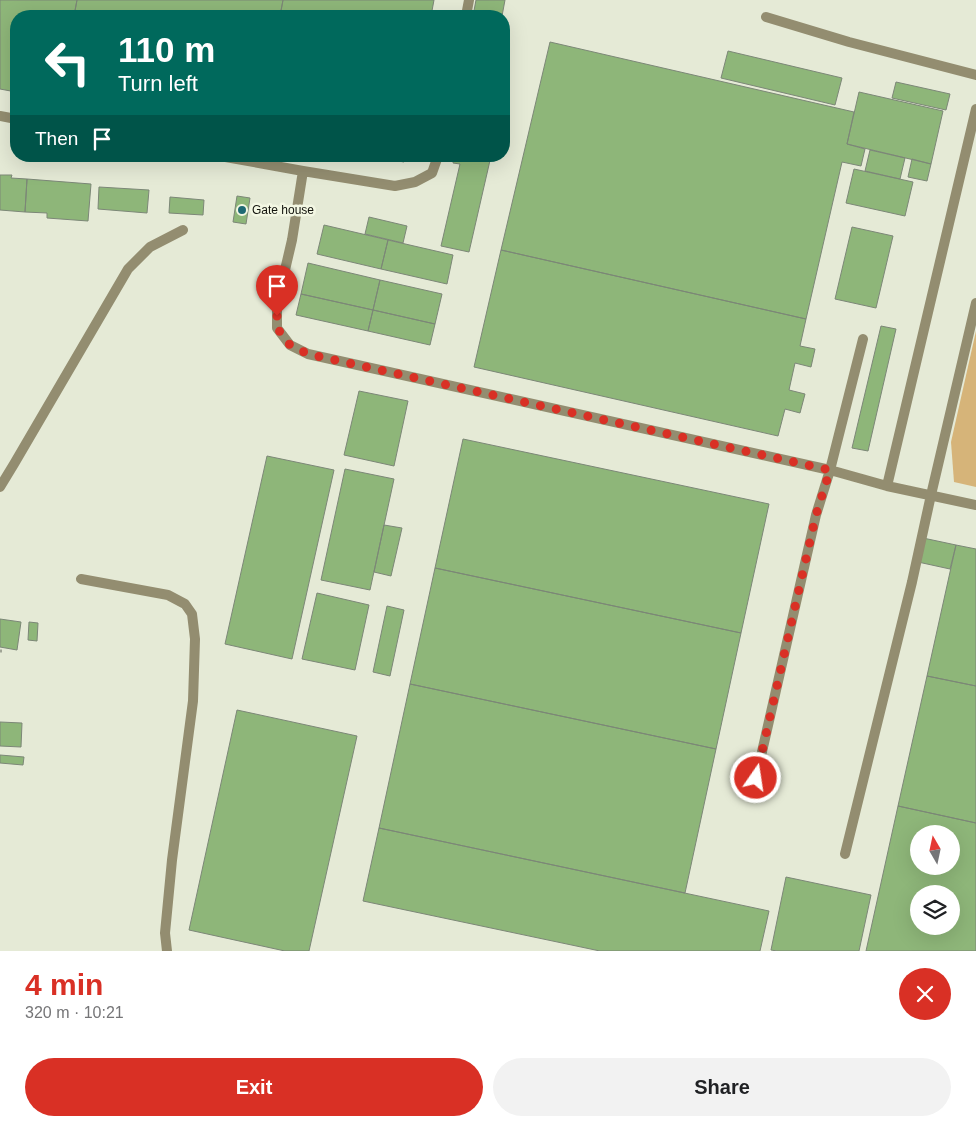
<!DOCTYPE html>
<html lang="en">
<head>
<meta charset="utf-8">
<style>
  body { margin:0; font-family:Arial,sans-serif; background:#f2f2f2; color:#202124; height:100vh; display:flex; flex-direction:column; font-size:19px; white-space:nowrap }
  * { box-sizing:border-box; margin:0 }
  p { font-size:16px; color:#757577 }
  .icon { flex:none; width:28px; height:28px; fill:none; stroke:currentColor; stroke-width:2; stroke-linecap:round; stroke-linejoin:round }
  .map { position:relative; height:951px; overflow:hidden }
  .sheet { display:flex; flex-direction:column; background:#fff; flex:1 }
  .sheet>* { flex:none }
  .banner { position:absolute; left:10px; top:10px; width:500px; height:152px; border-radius:20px; box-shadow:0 5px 20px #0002; background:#00695c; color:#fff; overflow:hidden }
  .needle { width:32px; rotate:351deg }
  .tools { position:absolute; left:910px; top:825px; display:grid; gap:10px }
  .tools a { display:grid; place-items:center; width:50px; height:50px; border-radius:50%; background:#fff; box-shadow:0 5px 20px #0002; font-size:25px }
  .pin { position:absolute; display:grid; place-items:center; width:42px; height:42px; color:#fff; margin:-51px -21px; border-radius:50% 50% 50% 0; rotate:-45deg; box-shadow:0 0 5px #0007 }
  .pin .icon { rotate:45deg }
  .me { position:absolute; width:55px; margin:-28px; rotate:13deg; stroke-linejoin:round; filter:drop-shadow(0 0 4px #0008) }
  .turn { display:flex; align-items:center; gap:18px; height:105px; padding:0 25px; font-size:22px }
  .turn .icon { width:65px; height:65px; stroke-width:2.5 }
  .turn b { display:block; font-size:35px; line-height:42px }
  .then { display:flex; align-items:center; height:48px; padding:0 25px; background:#0003; gap:10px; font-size:19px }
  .round { display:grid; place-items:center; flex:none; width:52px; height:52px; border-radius:26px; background:#f2f2f2 }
  .headline { display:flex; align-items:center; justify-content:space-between; height:85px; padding:0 25px }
  h1 { font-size:30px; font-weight:800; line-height:38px; color:#d93025 }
  .button { display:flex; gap:10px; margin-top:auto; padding:10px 25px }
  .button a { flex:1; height:58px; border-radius:30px; background:#d93025; color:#fff; font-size:20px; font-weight:800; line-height:58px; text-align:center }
  .button a+a { background:#f2f2f2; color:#202124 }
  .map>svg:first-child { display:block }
</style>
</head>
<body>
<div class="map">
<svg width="976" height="951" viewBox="0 0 976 951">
  <rect width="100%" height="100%" fill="#e5ead6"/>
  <path fill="#d6b479" d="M976,331V487L954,482L951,442Z"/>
  <path fill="#8eb679" stroke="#7c8777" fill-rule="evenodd" d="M0,0H77L74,16H16V92L0,89Z
    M77,0H283L280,16H74Z
    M283,0H434L431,16H280Z
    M476,0H505L502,16H473Z
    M550,42L854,112L847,144L865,149L861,166L842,162L806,319L501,250Z
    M728,51L842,78L835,105L721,78Z
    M896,82L950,94L946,110L892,98Z
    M859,92L943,111L931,164L847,144Z
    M870,150L905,158L900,179L865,171Z
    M371,156H405L404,162Z
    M454,156H491L469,252L441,246L460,164L453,163Z
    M912,159L931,164L927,181L908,177Z
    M854,169L913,182L905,216L846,203Z
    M0,175H12L11,178L27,179L25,212L0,210Z
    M27,179L91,184L88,221L47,218V213L25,212Z
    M99,187L149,190L147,213L98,209Z
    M237,196L250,198L246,224L233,222Z
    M170,197L204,200L203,215L169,213Z
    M369,217L407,226L403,243L365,234Z
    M324,225L388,240L381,269L317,254Z
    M852,227L893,236L876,308L835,299Z
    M388,240L453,255L447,284L381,269Z
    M501,250L806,319L800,346L815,349L811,367L795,363L789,390L805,394L800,413L785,409L778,436L474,367Z
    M308,263L380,280L373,310L301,294Z
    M380,280L442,294L435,324L373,310Z
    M301,294L373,310L368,331L296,315Z
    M373,310L435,324L430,345L368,331Z
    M881,326L896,329L868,451L852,448Z
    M359,391L408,401L394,466L344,455Z
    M463,439L769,504L741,633L435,568Z
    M267,456L334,470L292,659L225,644Z
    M345,469L394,479L370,590L321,580Z
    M384,525L402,528L391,576L374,572Z
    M923,538L956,545L950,569L918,562Z
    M956,545L976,549V686L927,676Z
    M435,568L741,633L716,749L410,684Z
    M317,593L369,605L355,670L302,659Z
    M387,606L404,610L390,676L373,672Z
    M0,619L21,622L17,650L0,647Z
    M29,622L38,623L37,641L28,640Z
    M927,676L976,686V823L898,806Z
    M410,684L716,749L685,893L379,828Z
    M237,710L357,736L309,951H285L189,930Z
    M0,722L22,723L21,747L0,746Z
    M0,755L24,757L23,765L0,763Z
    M898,806L976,823V951H866ZM919,834H951V866H919ZM919,894H951V926H919Z
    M379,828L769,911L760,951H600L363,901Z
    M786,877L871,895L859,951H777L771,950Z"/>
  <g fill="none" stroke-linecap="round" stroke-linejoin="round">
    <path stroke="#a0a495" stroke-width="3" stroke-dasharray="4 4" stroke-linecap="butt" d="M0,651H2"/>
    <path stroke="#938d70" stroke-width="10" d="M466,16L469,0
      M766,17L849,42L976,75
      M0,116L16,119
      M220,156L303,171L395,186L415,182L432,173L438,156
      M303,171L292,240L277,304V328L290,345L308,354L830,470L887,486L976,505
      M887,486L976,109
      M0,487L14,464L128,269L150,247L183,230
      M81,579L168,595L185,604L192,614L195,639L193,701L172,860L165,933L167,951
      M756,778L816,515L830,470L863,339
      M845,854L912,582L931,495L976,303"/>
  </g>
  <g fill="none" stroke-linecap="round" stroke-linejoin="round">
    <path stroke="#d93025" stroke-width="9" stroke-dasharray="0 16.2" d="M277,316V328L290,345L308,354L830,470L816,515L756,778"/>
  </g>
  <circle fill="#1e6973" stroke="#f3f7e3" stroke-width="2" cx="242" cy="210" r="5"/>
  <g text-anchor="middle" stroke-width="5" stroke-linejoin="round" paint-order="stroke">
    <g font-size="12" fill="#12130d" stroke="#f3f7e3" text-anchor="start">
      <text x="252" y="214">Gate house</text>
    </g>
  </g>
</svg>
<div class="tools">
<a><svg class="needle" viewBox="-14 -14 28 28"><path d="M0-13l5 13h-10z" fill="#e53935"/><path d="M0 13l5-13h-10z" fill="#757577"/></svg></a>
<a><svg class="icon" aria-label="layers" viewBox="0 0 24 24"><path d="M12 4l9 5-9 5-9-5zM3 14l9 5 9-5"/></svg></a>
</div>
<div class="pin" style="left:277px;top:316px;background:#d93025"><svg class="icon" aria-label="arrive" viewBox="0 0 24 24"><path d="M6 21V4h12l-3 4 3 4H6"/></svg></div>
<svg class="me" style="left:756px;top:778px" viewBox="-20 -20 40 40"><circle r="17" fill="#d93025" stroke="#fff" stroke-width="3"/><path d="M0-11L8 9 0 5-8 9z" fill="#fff"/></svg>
<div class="banner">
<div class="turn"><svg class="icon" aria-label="left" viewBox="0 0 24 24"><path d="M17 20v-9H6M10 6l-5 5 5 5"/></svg><div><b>110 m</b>Turn left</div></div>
<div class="then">Then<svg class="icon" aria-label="arrive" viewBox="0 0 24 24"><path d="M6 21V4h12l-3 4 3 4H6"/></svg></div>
</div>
</div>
<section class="sheet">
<div class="headline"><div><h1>4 min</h1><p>320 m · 10:21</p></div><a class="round" style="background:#d93025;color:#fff"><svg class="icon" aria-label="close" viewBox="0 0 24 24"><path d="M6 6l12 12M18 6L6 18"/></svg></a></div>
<div class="button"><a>Exit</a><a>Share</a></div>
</section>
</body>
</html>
